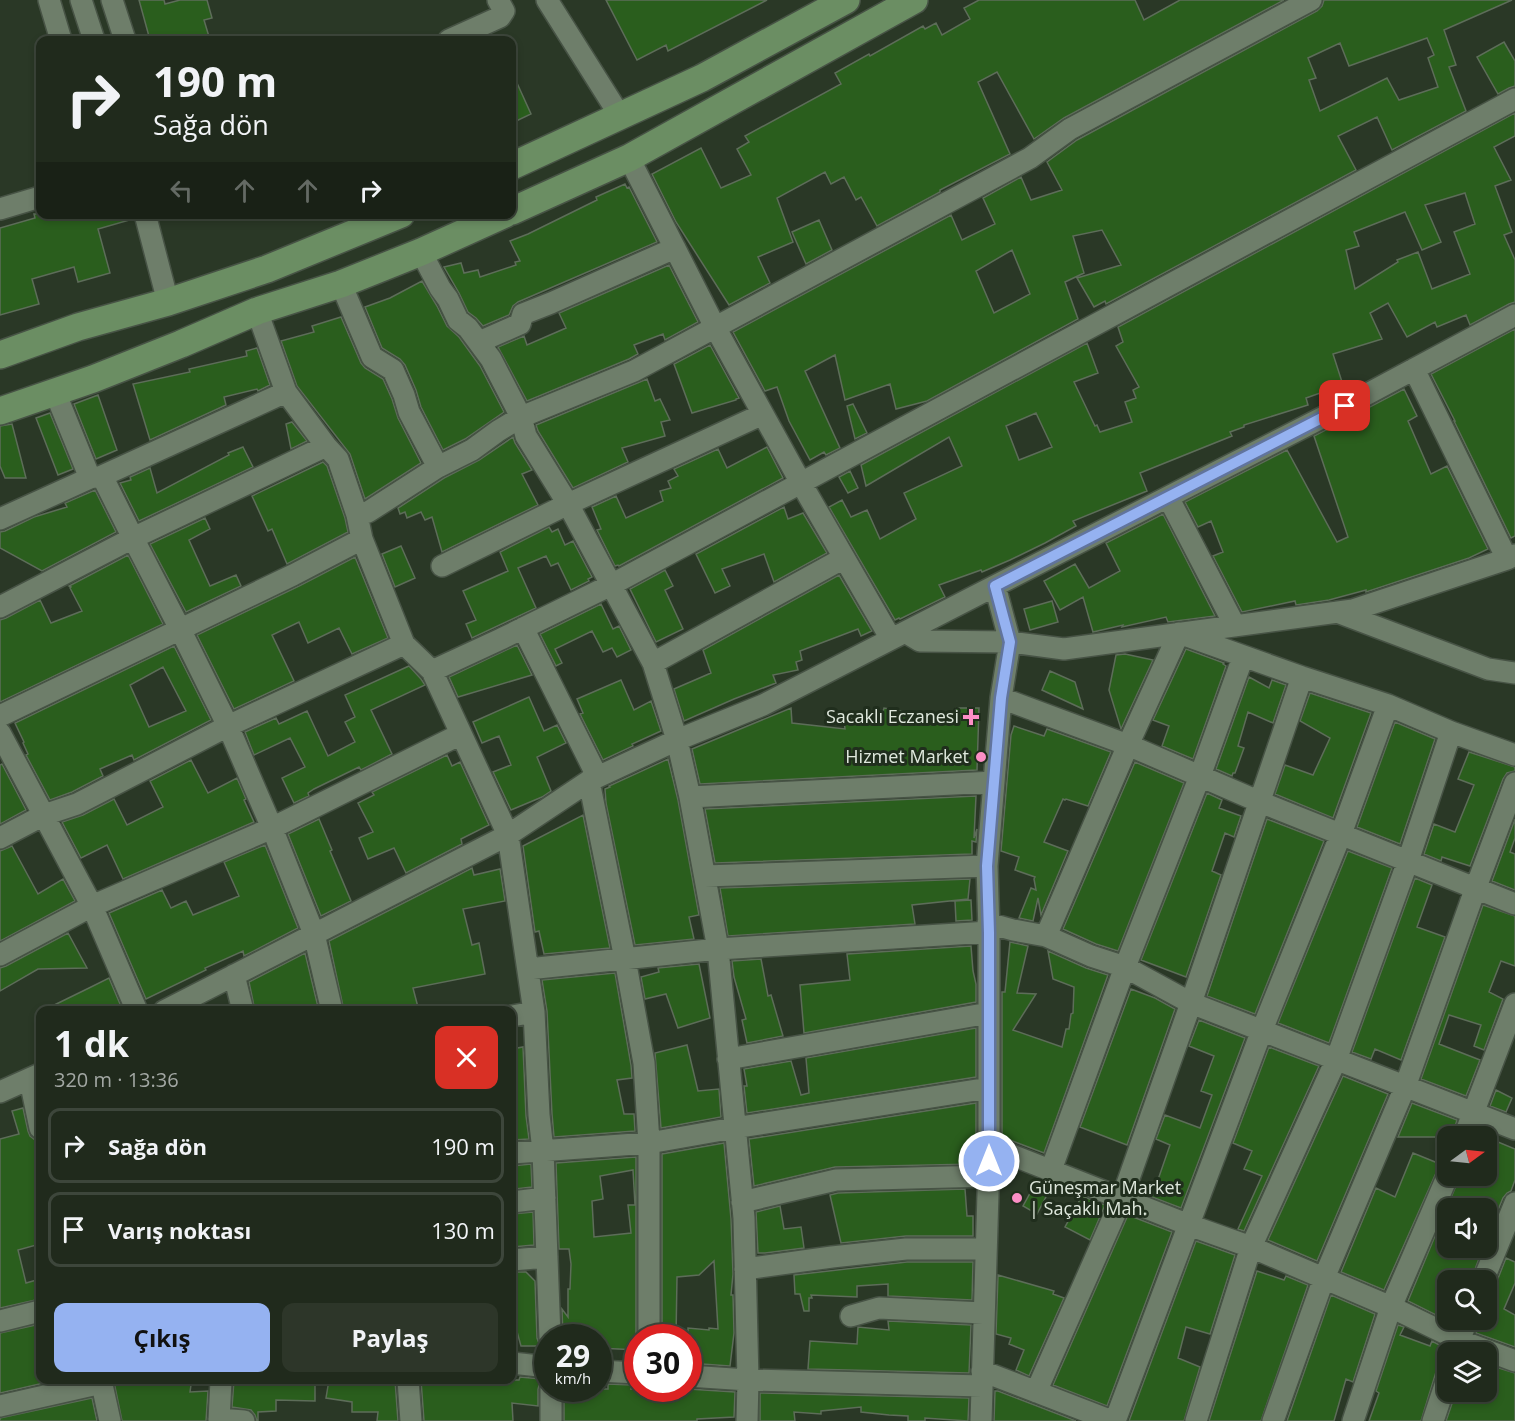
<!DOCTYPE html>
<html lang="tr">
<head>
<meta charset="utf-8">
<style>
  body { margin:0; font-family:"Open Sans",sans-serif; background:#2d3629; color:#f1f3f6; height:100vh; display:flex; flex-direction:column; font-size:22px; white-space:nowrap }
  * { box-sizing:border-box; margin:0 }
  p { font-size:20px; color:#a2a7a3 }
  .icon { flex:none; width:33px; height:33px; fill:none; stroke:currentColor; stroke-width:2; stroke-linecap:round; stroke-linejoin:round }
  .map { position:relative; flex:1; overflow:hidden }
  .details { position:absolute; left:36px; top:1006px; width:480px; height:378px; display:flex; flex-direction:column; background:#202a1c; border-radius:12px; box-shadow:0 3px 9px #0003,0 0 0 2px #3d463b }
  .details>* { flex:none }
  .top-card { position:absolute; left:36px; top:36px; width:480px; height:183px; border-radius:12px; box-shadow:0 3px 9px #0003,0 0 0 2px #3d463b; background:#202a1c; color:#f1f3f6; overflow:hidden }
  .needle { width:39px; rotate:75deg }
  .tools { position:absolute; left:1437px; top:1126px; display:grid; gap:12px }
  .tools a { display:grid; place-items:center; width:60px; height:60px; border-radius:12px; background:#202a1c; box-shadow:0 3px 9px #0003,0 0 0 2px #3d463b; font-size:30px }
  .speed { position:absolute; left:534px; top:1324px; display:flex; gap:12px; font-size:30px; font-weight:700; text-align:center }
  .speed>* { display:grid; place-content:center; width:78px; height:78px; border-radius:50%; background:#202a1c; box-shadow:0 3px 9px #0003,0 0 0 2px #3d463b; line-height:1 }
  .speed small { font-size:15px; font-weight:400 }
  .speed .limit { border:9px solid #d22; background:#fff; color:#111 }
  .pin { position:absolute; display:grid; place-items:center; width:51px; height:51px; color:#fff; margin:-26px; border-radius:12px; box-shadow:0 3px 9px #0006 }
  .me { position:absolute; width:66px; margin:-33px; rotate:0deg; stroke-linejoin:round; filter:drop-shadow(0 0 4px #0008) }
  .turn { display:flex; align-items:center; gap:21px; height:126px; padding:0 18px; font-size:27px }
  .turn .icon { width:78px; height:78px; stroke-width:2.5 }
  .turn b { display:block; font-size:42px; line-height:51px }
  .lanes { display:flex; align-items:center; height:57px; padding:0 18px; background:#0003; justify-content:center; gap:30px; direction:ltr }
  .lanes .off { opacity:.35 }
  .round { display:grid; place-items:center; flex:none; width:63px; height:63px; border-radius:12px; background:#2d3629 }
  .headline { display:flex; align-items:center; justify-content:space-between; height:102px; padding:0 18px }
  h1 { font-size:36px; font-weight:700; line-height:45px }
  .action { display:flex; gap:12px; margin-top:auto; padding:12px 18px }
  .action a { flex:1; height:69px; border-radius:12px; background:#95b2f1; color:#111; font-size:24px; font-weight:700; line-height:69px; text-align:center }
  .action a+a { background:#2d3629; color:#f1f3f6 }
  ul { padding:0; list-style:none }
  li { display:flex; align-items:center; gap:18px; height:75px; margin:0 12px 9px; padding:0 6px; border:3px solid #3d463b; border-radius:12px }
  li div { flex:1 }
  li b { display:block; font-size:22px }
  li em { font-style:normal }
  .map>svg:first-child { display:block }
</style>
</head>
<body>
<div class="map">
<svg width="1515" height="1421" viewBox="0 0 1515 1421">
  <rect width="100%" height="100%" fill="#2a3826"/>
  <path fill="#2a5e1d" stroke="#5d6d59" stroke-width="1.5" fill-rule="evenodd" d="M139,0H164L165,4L180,0H207L212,18L204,20L210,40H150Z
    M606,0H767L668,51L666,45L637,60Z
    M979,0H1135L1144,20L1180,0H1284L1064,118L1034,139L997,72L978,82L1010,154L940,190V192L877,226L861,197L856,200L844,177L831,184L825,172L777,198L793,242L758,257L770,283L729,305L676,222L652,174L701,148L721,188L751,175L737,149L749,142L745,136L841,84L835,73L869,54L870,56L923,26L925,29L936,23L942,35L970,19L964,8Z
    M1324,0H1512L1444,30L1456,65L1449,67L1466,111L1392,150L1377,117L1338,136L1356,170L1106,304L1105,301L1094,307L1077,278L1121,265L1102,230L1073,236L1084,273L1065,282L1078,319L927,401L896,409L890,384L845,400L835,355L805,371L840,448L826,455L824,452L810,460L789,421L777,387L765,391L733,332L951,215L962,240L995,224L983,198L1021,177L1031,200L1062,190L1047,162L1077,140L1317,11L1322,6ZM1427,38L1434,55L1428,58L1438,87L1399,100L1387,78L1320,111L1309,80L1316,78L1308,58L1340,43L1349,66ZM1012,250L1030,294L994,313L976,271Z
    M1504,42L1515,61V86L1509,88L1498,94L1477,57Z
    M512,72L531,114L512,123Z
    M1515,113V136L1494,147L1511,180L1495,186L1512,232L1504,235L1515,260V302L1509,304L1470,325L1466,315L1437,327L1435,322L1407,337L1388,303L1370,313L1382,339L1333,354L1343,385L1306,398L1308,405L1244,425V427L1230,432L1232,436L1140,473L1147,491L1073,521L1076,526L1045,543L1010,560L982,572L981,570L939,585L945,597L900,619L899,618L895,620L829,507L842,500L851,517L867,510L880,539L916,519L904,493L962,466L949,437L866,486L861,465L1087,343L1098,373L1074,382L1095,426L1097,425L1100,432L1132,422L1125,402L1136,398L1133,390L1139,387L1116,346L1123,342L1118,327ZM1465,193L1475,224L1454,232L1470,274L1432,289L1418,252L1397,260L1398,262L1355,289L1346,250L1359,246L1354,232L1405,212L1422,250L1441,242L1425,205ZM1036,413L1052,447L1019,460L1006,426Z
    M625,184L627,188L629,187L657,242L518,302L513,306L509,315L483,326L476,318L468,312L459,293L444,267L461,263L464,273L478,270L480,277L516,265L515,262L520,261L510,241L528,234L597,200L596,197Z
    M34,214H132L133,219L98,229L110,273L78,282L74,267L32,279L39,304L0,315V228L35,218Z
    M819,220L832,250L806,264L792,232Z
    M669,265L698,322L665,340L663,334L634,345L638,354L629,359L527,401L498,347L524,336L527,345L566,328L559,313Z
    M422,281L437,306L447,326L459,337L480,366L504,412L465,439L443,450L421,407L416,390L405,365L400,359L382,348L365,307L390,298Z
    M341,317L361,363L365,368L383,379L392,399L398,418L421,463L365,499L350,454L297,386L281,341L314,332L312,326Z
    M1515,329V536L1511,538L1454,421H1455L1431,374Z
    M710,345L739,398L736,399V400L692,413L674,364Z
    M257,348L270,385L258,391L257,389L224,397L226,405L150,440L133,384L190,372L189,369L247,356L246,351Z
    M647,379L655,401L660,399L670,420L661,422L665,436L622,448L628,462L573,488L538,431L536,425Z
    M1404,389L1417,416L1408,421L1431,474L1447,466L1488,549L1469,558L1366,592V590L1329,600L1296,605L1295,601L1242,612L1213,556L1223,552L1211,521L1198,527L1185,502L1287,450L1337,542L1348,537L1314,436Z
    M98,395L117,450L96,459L74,404Z
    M853,404L867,433L855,439L847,406Z
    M50,413L73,469L58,475L36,418Z
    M292,422L307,441L291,449L286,424Z
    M12,424L26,478H5L0,466V426Z
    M513,437L515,443L532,470L522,474L538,505L442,552L432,517L425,520L421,512L407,518L405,512L400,514L398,508L444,478L479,460Z
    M243,447L253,467L139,521L120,483L131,480L130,477L150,468L157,493L229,455L228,453Z
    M767,447L783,478L619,566L618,565L615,566L597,530L601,529L592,507L616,496L626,518L663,501L660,491L671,488L668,481L678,476L674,469L718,449L727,468Z
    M323,462L327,466L345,518L348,532L287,564L272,529L268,531L252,496Z
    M850,471L858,488L848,493L839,477Z
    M95,490L116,532L42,571L0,548V532L5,531L34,517L67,507L65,503Z
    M784,507L788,519L803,513L827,553L774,582L764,554L722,569L730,586L715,593L696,554Z
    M1163,514L1215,616L1168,622L1166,617L1122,627L1123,625L1093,632L1083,597L1060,610L1044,581L1075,564L1089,588L1120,571L1106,543Z
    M205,518L210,529L189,540L210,586L236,575L241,586L186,612L150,544Z
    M549,527L552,532L558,529L565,545L573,541L592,577L588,579L589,581L571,590L558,563L551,566L546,556L518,568L536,608L472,638L466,624L476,620L463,591L508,571L500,552Z
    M401,546L415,578L395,587L382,554Z
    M128,555L163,624L0,702V620L6,618L40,600L51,623L82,611L70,588L71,587L69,586Z
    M355,557L388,638L352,654L339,628L308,643L299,622L272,635L294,681L234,709L197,635L299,586Z
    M665,570L673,586L665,590L683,629L656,642L630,589Z
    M839,575L872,631L861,636L858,629L800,651L802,660L796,662L798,670L773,675L776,683L734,699L684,721L674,689L711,673L703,650Z
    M1052,601L1058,622L1030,630L1024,609Z
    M601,604L613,629L619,626L631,650L617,657L612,648L603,652L592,631L555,649L562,663L556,666L540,634Z
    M517,645L532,675L458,697L449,677Z
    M174,646L211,720L134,760L132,755L100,769L103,776L72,792L50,800L26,755L28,754L23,743L24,742L15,723ZM163,667L186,711L149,727L130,685Z
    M1186,649L1224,663L1223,664L1226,666L1193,759L1162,746L1169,726L1153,720Z
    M1125,654L1153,660L1121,729L1109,690L1116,655Z
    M409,666L421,679L425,685L371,710L392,754L361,770L359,767L314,789L308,793L309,796L294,803L282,778L305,767L290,738L254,755L245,732L276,718L279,724L307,711L328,756L355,742L345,722L355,717L345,695Z
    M1050,671L1075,682L1083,709L1042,690Z
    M1249,677L1269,688L1272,680L1286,685L1273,723L1248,712L1238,746L1244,748L1235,773H1233L1232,776L1216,769Z
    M621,680L634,710L651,701L661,731L632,744L633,746L603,760L580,714L583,713L577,699Z
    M1310,693L1371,713L1333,818L1275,794L1285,765L1313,775L1330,738L1300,721Z
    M529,697L544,731L557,725L566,743L537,757L551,791L542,797L511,810L493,772L511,765L499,736L482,743L473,722Z
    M791,708L792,723L845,729L844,720L882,715L884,708L909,712L908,715L956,722V708H979L977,770L700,784L692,749Z
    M1395,722L1435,739L1400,844L1357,827Z
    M1014,726L1044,736L1047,729L1111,752L1088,806L1066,799L1065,800L1063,799L1044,842L1068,851L1041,915L1038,898L1033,921L1019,918L1031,888L1036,890L1034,879L1035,877L1015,870L1019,857L1001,851L1011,735Z
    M1469,752L1515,767V771L1507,773L1503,779L1470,866L1442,857L1441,861L1424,854L1434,824L1455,832L1474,785L1458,779Z
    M447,755L452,766L460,762L489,825L461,839L462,844L406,873L394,848L368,859L359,838L373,832L358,803L374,795L372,792Z
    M668,759L678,800L699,915L689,917L694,939L635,945L606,803L605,789L610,787L609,786Z
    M191,760L208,793L237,778L246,799L244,800L254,822L123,879L107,845L81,858L62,822L83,815L114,799L127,825L163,807L150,781Z
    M1135,762L1184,783L1118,951L1096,944L1063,929Z
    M2,764L26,810L0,824V765Z
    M1207,793L1222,800L1219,808L1241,816L1234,837L1225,833L1212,871L1221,875L1186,977L1141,960Z
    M976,796L974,838L977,829L976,842L972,841V854L715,863L705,809Z
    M583,815L610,948L544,954L539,931L535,932L523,846Z
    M319,819L332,850L330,851L351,901L321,916L288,834Z
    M1267,819L1324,841L1255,1014L1207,996Z
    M1515,819V838L1510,852L1515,854V890L1492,881Z
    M265,845L298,928L244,956L243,951L205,968L206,970L146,999L109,913L162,890L171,908L186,901L193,915L239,896L224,862Z
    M12,846L38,894L63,879L75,901L0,941V851Z
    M1348,851L1392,868L1329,1043L1278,1023Z
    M472,868L474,875L500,869L505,901L463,909L472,945L479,943L485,974L413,988L419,1011H344L329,941Z
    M1415,878L1432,885L1417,927L1445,937L1401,1060L1375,1049L1371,1059L1352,1052Z
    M970,879L968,899L912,905L915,924L728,936L720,888Z
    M971,900L972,920L956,921L955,901Z
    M1483,905L1515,916V966L1501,961L1489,992L1503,999L1484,1050L1474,1046L1481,1025L1449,1015L1439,1044L1480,1060L1466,1096L1421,1079Z
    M68,933L87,968L38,969L0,991V968L6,966Z
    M1010,942L1028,946L1017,993L1036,994L1013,1030L1062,1047L1066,1029H1069L1071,1014L1073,1013L1074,987L1053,979L1048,951L1086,968L1108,975L1044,1153L1002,1137V992H1005Z
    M971,946L973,971L976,984V1002L804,1033L800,985L850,980L847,954Z
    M305,953L319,1011H255L249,982Z
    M761,959L768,996L771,995L783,1036L747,1043L742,1020L746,1019L734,977L732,961Z
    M699,964L710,1018L678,1028L666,994L645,999L641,977L659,972L658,968Z
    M615,973L631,1065L632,1078L617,1080L624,1114H634L635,1131L554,1137L552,1114L547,1011L542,980Z
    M109,978L123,1011H42L89,988Z
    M1131,989L1155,998L1175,1009L1127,1145L1080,1127Z
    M1199,1020L1245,1038L1181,1208L1152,1197L1170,1145L1156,1139L1165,1115L1200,1128L1212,1095L1201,1091L1214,1056L1189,1046Z
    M976,1028V1077L747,1113L744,1086H747L744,1069L791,1061L801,1095L809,1093L806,1058Z
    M687,1045L698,1091L719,1089L721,1117L661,1128L655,1053Z
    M523,1047L526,1116L529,1139L512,1140V1049Z
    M1269,1047L1319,1066L1244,1231L1238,1229L1262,1176L1244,1169L1252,1151L1233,1143Z
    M1343,1076L1388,1094L1317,1261L1268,1240Z
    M1496,1090L1512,1098L1506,1112L1490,1106Z
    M976,1103V1164L835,1167L754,1186L749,1139Z
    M1412,1103L1457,1120L1452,1137H1398Z
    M23,1108L28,1131L30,1136L35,1140H40V1244L18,1250L26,1283L40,1279V1299L0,1308V1139L19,1134L12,1111Z
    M1486,1137L1515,1149V1180L1511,1191L1507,1193L1503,1198L1486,1239V1209H1448V1248H1483L1471,1280L1459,1275L1457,1281H1448V1320H1453L1452,1323L1408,1301L1460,1176H1486Z
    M724,1143L731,1219L733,1274L731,1295H733L734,1333L730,1366L688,1363V1328L709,1330V1328L718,1329L714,1261L699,1275L677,1277L676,1338H662V1154Z
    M1413,1153L1440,1164L1384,1290L1341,1272L1376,1188L1395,1197Z
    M636,1157V1338L638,1350L598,1348V1338H563L562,1309L568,1317V1289H570L571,1264L569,1249H559L556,1163ZM633,1170L635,1205H628L631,1233L594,1237L592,1201L603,1199L600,1176Z
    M531,1164L532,1187L515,1189L514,1167H512V1166Z
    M1034,1186L1048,1193L1037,1214L1023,1206Z
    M965,1189L967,1216H973V1236H906L841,1243L830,1195L838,1193Z
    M1082,1196L1105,1205L1090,1240L1065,1227Z
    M780,1206L784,1229L801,1227L804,1248L765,1253H758L756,1212Z
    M533,1212L534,1245L512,1247V1214Z
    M1128,1215L1172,1232L1107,1406L1053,1385Z
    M1196,1241L1235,1255L1210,1334L1186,1327L1178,1358L1200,1367L1184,1421H1129Z
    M1506,1258L1515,1262V1283L1504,1309L1515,1315V1347L1476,1333L1479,1320H1486V1293L1491,1291L1495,1286Z
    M907,1262H973L972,1300L888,1296V1284L857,1286V1297L811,1295L812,1298H809V1311H804L800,1294H795L794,1275Z
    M1257,1271L1284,1280L1286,1276L1308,1285L1261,1421H1209Z
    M512,1272H526L535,1281L537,1338L540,1346H521L516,1328L512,1329Z
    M998,1275L1054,1291L1053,1294L1064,1298L1029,1376L1016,1370L1024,1350L1009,1344L1011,1338L996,1334Z
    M1331,1295L1375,1314L1353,1382L1346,1379L1334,1421H1287Z
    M888,1321L971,1325L969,1373L808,1369L810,1341L857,1344L858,1327L889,1330Z
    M40,1324V1380H48V1382L57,1380L0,1393V1333Z
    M1398,1325L1404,1327L1400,1335L1430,1346L1432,1341L1443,1347L1442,1354L1445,1360L1443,1364L1439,1367L1436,1372L1421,1421H1369L1379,1393L1376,1391Z
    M1486,1364L1515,1373V1421H1446L1456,1392H1486Z
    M520,1377L541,1379L538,1389V1406L512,1403L513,1421H424L421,1380H519Z
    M120,1380V1382H139L191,1385L190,1392L208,1391L206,1421H122L114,1382Z
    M234,1380L288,1381V1384H315V1401L276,1400V1411L258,1412V1421H257L255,1415L251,1410L232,1407Z
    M329,1380H395L398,1421H377L378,1412H352V1402L326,1398Z
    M608,1384L632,1385L631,1389H688L735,1392L734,1417L697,1419V1421H564V1389H608Z
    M995,1391H998L1076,1421H994Z
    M760,1393L969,1398L968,1421L925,1418V1421H908V1416L889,1415L861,1412V1407L821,1411V1414L794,1412L795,1421H760Z
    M92,1398L97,1421H0V1418Z"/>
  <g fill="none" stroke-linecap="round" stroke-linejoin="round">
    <defs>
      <path id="minor" d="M49,0L61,40
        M81,0L94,40
        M112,0L125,40
        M547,0L620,116
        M449,40L500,17L504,11L498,0
        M629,158L715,327L801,483L891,639
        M0,209L40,197
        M145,214L168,302
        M421,252L440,288L448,299L458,320L468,328L491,359L521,417L526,436L568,504L653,663L677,740L690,797L718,949L744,1218L748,1380L747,1421
        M341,284L372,357L393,370L404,395L409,412L438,467
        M257,311L286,392L326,446L338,459L357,515L362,539L404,644L432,671L508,835L534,1012L539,1115L543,1151L550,1338
        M479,342L520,324L523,314L551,303L675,248
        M1414,369L1507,559
        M55,392L90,478
        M102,476L133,538L180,629L228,726L272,828L314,934L332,1011
        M1168,497L1235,626
        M357,515L368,512L438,467L472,450L498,431L521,417L634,371L1030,158L1070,129L1311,0
        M0,519L90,478L102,476L286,392
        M442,566L568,504L763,414
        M0,607L133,538L326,446
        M1337,612L1488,669L1515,673
        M523,628L596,774L589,781L625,959L644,1063L649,1143V1338
        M905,632L920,641L1010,642L1064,649L1353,610L1507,559L1515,555
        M653,663L844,558
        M432,671L501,639L611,585L1515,99
        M1001,698L1128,745L1260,802L1515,904
        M0,716L293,575L362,539
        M0,733L92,906L137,1011
        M690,797L994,782
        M0,838L44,815L77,804L228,726L404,644
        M705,876L987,866
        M988,923L1013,930L1046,936L1091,956L1125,967L1191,1003L1515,1129
        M1046,936L1128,745L1179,633L1302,677L1388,705L1451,732L1515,755
        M0,955L92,906L272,828L461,734
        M528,969L718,949L989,932
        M234,975L243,1011
        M164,1011L508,835L589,781L677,740L763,705L1345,406L1515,315
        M512,1016L534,1012
        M728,1059L989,1013
        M30,1080L40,1128
        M0,1092L40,1074
        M1464,1137L1515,1004
        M989,1146L1189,1225L1251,1247L1391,1307L1459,1340L1515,1361
        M512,1153L649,1143L734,1128L989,1088
        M1051,1170L1125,967L1200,776L1243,657
        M512,1202L545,1198
        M742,1202L836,1180L988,1176
        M512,1260L547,1257
        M745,1269L832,1257L906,1249H985
        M1483,1281L1515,1203
        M851,1316L879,1308L983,1313
        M0,1321L40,1311
        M1455,1352L1467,1320
        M512,1363L548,1367
        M598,1371L638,1373
        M982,1371L1112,1421
        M688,1376L748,1380L982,1386
        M101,1380L110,1421
        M408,1380L411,1421
        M551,1389V1421
        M1036,1392L1122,1198L1191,1003L1302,677
        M0,1406L102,1383
        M219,1419L244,1421
        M219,1421L221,1380
        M981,1421L989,1161V932L987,866L1001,698L1010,642L995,586
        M1115,1421L1262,1030L1341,834L1388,705
        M1196,1421L1251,1247L1336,1060L1408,861L1451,732
        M1273,1421L1324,1278L1405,1087L1476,887L1515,783
        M1353,1421L1391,1307L1448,1175
        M1433,1421L1448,1376"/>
      <path id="major" d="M512,166L702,78L846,0
        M512,211L629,158L914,0
        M0,355L78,327L168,302L267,269L401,214
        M0,411L93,379L181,344L257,311L341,284L421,252L505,214"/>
    </defs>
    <use href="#minor" stroke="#475345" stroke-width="24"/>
    <use href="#major" stroke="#475345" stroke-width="30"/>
    <use href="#minor" stroke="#6e7e6a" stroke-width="21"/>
    <use href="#major" stroke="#6b8e63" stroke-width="27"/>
  </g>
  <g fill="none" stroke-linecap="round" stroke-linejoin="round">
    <defs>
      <path id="route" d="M989,1161V933L987,866L1001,698L1010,642L995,586L1345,406"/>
    </defs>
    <use href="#route" stroke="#61749d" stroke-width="15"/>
    <use href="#route" stroke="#95b2f1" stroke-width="10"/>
  </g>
  <g fill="#fb8fc5" stroke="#202e1d" stroke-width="2">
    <path d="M968 708h6v6h6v6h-6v6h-6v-6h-6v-6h6z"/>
    <circle cx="981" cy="757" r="6"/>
    <circle cx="1017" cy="1198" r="6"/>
  </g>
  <g text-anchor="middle" stroke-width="6" stroke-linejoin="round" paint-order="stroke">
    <g font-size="18" fill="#dfe8dd" stroke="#202e1d" text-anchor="end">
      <text x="959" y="723">Sacaklı Eczanesi</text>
      <text x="969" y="763">Hizmet Market</text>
      <text x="1029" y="1194" text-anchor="start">Güneşmar Market<tspan x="1029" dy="21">| Saçaklı Mah.</tspan></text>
    </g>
  </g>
</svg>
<div class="tools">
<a><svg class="needle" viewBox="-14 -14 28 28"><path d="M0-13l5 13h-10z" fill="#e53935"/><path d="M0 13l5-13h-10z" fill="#a2a7a3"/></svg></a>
<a><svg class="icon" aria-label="sound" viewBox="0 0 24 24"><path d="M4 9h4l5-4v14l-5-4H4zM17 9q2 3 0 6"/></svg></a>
<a><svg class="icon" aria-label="search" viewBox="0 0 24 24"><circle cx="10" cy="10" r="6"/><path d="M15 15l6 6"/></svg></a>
<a><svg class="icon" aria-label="layers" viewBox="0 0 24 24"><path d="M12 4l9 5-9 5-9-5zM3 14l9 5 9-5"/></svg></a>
</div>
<div class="speed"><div>29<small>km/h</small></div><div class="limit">30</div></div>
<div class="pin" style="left:1345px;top:406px;background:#d93025"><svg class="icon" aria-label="arrive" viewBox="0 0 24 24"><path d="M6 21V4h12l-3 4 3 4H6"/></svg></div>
<svg class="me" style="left:989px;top:1161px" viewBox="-20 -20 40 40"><circle r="17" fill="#95b2f1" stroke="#fff" stroke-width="3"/><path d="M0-11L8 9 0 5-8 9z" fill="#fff"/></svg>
<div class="top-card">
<div class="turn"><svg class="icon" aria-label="right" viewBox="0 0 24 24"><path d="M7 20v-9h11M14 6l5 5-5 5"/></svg><div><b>190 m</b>Sağa dön</div></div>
<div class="lanes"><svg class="icon off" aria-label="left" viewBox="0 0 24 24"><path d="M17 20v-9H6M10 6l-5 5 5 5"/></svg><svg class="icon off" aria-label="ahead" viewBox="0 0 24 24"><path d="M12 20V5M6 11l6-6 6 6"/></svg><svg class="icon off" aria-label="ahead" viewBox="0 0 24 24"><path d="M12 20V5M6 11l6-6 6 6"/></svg><svg class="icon" aria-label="right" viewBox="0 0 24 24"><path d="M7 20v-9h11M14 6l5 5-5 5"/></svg></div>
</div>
<section class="details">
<div class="headline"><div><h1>1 dk</h1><p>320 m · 13:36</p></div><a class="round" style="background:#d93025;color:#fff"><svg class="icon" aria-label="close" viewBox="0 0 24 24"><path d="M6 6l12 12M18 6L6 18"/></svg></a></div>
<ul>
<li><svg class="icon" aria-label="right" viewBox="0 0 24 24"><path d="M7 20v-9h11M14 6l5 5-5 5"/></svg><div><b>Sağa dön</b></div><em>190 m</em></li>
<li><svg class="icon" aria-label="arrive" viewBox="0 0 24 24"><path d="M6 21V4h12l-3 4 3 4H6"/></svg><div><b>Varış noktası</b></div><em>130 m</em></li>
</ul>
<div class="action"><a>Çıkış</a><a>Paylaş</a></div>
</section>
</div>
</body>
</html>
